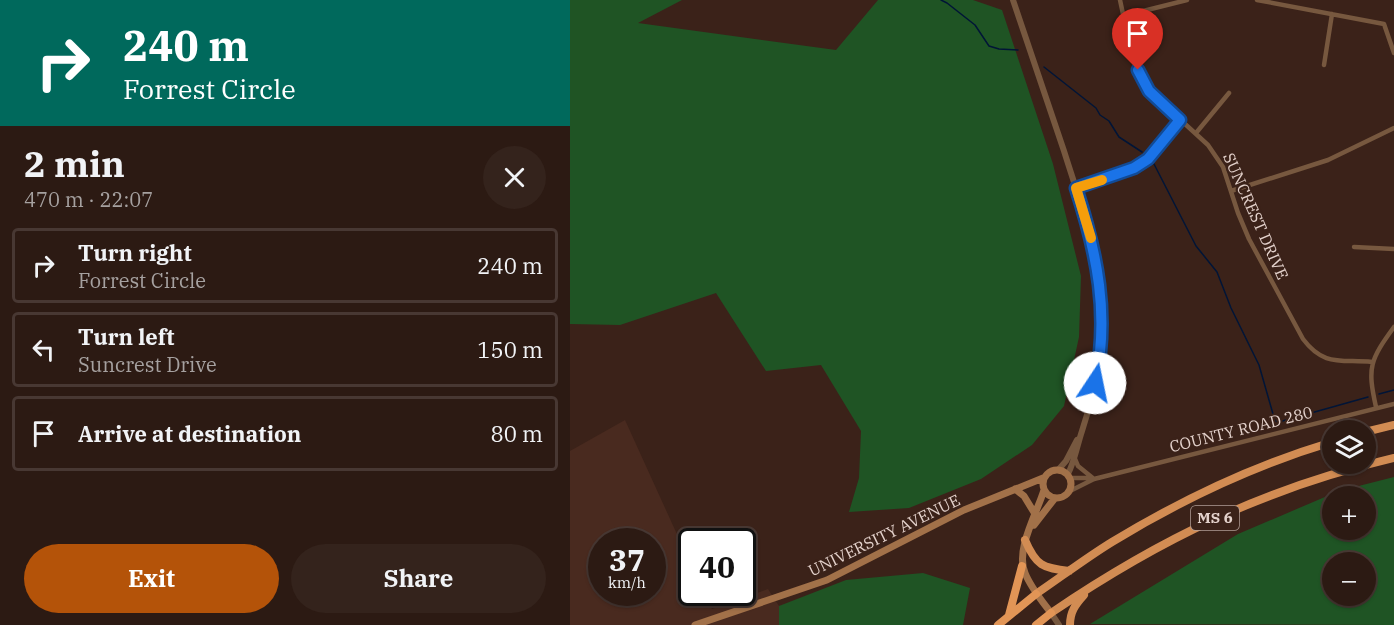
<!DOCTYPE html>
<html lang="en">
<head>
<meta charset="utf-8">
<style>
  body { margin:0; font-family:"IBM Plex Serif",serif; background:#34231c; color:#f1f3f6; height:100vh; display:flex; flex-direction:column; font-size:22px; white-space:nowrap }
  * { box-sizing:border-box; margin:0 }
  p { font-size:20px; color:#a6a1a0 }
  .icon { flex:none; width:33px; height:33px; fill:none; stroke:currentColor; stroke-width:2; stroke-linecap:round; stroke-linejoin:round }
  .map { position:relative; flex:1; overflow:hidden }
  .details { display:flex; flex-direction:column; background:#2c1a13; width:570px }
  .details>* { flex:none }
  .guide { background:#00695c; color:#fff; overflow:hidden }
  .tools { position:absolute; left:752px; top:420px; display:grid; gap:12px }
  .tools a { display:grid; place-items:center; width:54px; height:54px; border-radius:50%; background:#2c1a13; box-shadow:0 2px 4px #0004,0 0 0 2px #483833; font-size:30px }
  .speed { position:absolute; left:18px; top:528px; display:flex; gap:12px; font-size:30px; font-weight:700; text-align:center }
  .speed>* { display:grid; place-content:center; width:78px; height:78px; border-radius:50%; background:#2c1a13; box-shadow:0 2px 4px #0004,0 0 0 2px #483833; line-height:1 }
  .speed small { font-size:15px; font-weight:400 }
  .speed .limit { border:3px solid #111; border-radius:9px; background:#fff; color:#111 }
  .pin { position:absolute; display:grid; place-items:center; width:51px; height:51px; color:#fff; margin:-62px -26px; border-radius:50% 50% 50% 0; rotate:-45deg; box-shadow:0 0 6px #0007 }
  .pin .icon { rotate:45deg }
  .me { position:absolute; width:66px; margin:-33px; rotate:11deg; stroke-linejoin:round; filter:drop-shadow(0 0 4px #0008) }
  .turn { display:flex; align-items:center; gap:21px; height:126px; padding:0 24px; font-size:27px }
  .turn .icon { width:78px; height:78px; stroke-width:2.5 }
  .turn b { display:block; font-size:42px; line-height:51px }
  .round { display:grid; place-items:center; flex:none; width:63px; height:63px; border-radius:32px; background:#34231c }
  .head { display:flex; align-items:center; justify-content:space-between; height:102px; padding:0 24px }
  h1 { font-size:36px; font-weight:700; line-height:45px }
  .cta { display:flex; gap:12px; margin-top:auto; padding:12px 24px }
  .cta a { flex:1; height:69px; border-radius:36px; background:#b45309; color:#fff; font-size:24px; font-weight:700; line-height:69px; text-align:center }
  .cta a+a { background:#34231c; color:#f1f3f6 }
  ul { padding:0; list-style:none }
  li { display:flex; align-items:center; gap:18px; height:75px; margin:0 12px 9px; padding:0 12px; border:3px solid #483833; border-radius:6px }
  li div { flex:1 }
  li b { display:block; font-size:22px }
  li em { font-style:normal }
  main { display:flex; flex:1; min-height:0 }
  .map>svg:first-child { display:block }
</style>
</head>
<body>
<main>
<section class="details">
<div class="guide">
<div class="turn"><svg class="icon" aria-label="right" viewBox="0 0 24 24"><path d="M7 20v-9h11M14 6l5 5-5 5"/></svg><div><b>240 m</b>Forrest Circle</div></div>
</div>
<div class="head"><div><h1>2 min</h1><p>470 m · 22:07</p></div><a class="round"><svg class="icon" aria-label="close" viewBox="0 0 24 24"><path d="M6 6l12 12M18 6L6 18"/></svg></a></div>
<ul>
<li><svg class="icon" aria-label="right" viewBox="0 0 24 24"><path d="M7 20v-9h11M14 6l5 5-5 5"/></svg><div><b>Turn right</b><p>Forrest Circle</p></div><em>240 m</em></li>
<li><svg class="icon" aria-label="left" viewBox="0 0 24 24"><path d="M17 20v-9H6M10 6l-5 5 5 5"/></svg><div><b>Turn left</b><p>Suncrest Drive</p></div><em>150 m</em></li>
<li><svg class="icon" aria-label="arrive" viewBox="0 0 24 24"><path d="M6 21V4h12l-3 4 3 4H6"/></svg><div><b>Arrive at destination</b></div><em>80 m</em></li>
</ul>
<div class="cta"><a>Exit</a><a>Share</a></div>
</section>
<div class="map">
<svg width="824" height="625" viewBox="0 0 824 625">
  <rect width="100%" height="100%" fill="#3b2219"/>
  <path fill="#492a1f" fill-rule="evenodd" d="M55,420L121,565L122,592L134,593L142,609L198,589L209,606V625H0V451ZM32,542H82V592H32Z"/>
  <path fill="#1f5424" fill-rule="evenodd" d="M0,0H112L68,23L266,50L308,0H403L432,10L483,164L511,276L509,337L494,406L462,445L411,479L339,508L279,512L289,478L291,431L251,365L196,371L146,293L50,325L0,324Z
    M824,477V625L520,624L668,534L769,491ZM762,496H795V530H762ZM762,562H795V596H762Z
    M353,573L400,588L393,625H209V606L276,580Z"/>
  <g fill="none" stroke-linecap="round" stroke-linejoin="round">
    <path stroke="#011537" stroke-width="1.5" d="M371,0L377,3L405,25L419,46L429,49L448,50
      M474,67L526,108L530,115L539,121L549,137L572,152
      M584,164L626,246L647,272L661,308L689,365L705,421L709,422L798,397
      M809,394L824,390"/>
    <path stroke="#77583f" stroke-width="4.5" d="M550,0L562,56L569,74L579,91L638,145L653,167L668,213L679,239L733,339C754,367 771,359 802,362
      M687,0L814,24L824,53
      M553,16L617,0
      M754,65L762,14
      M626,133L659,93
      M506,188L564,168L578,159L610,120
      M661,191L758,160L824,128
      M784,247L824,249
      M806,407C797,367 800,360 824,327
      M505,459L508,466L524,479
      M500,478H522
      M500,491L524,479L824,404"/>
    <path stroke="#77583f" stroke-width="6" d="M443,0C460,50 477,101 494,151C511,205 531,258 532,315C533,354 524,394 512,431C507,446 505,460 498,474
      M489,469L496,461L507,440
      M481,613L489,625"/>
    <path stroke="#a27149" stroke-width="7" d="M473 484a14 14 0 1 1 28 0a14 14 0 1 1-28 0Z
      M445,489L454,496L465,514
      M474,490C467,513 445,550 455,573C461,588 472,601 481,613
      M464,525L485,498
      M125,625L257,580L394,510L473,478"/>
    <path stroke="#d28c53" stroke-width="8" d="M795,432L824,425
      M455,540C466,566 473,568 499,571
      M466,594C491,577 516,558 542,542C611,500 685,465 762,442
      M481,613C590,539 695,488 824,458
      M500,625C500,612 505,605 514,595"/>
    <path stroke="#e29556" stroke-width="8" d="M439,615L452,566
      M428,625L466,594
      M466,625L481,613"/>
  </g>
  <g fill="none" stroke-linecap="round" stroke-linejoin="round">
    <defs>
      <path id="route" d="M525,383C540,316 527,253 506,188L564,168L578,159L610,120L579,91L568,70"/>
    </defs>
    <use href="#route" stroke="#114b97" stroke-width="15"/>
    <use href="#route" stroke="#1a73e8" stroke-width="10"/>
    <path stroke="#f59e0b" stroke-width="10" d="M521,238L506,188L532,180"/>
  </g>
  <g text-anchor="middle" stroke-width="4.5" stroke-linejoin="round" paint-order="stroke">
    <rect fill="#3b2219" stroke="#b19d96" stroke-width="1.5" x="621" y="506" width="48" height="24" rx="4.5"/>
    <g font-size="15" font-weight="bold" fill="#e4d2cc">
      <text x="645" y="523">MS 6</text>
    </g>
    <g font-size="16" fill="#e4d2cc" stroke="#3b2219">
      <text transform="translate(686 216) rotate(66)" y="6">SUNCREST DRIVE</text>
      <text transform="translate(671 429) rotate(-14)" y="6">COUNTY ROAD 280</text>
      <text transform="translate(314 535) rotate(-26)" y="6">UNIVERSITY AVENUE</text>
    </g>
  </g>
</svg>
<div class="tools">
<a><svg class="icon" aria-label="layers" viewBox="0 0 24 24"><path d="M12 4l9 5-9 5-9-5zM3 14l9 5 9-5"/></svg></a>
<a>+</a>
<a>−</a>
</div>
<div class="speed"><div>37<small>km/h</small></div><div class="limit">40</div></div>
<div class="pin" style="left:568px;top:70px;background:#d93025"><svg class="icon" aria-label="arrive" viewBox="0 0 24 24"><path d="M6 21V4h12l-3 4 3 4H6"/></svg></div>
<svg class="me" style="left:525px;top:383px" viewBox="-20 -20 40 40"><circle r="19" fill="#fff"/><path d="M0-13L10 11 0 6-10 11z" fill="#1a73e8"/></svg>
</div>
</main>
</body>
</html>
